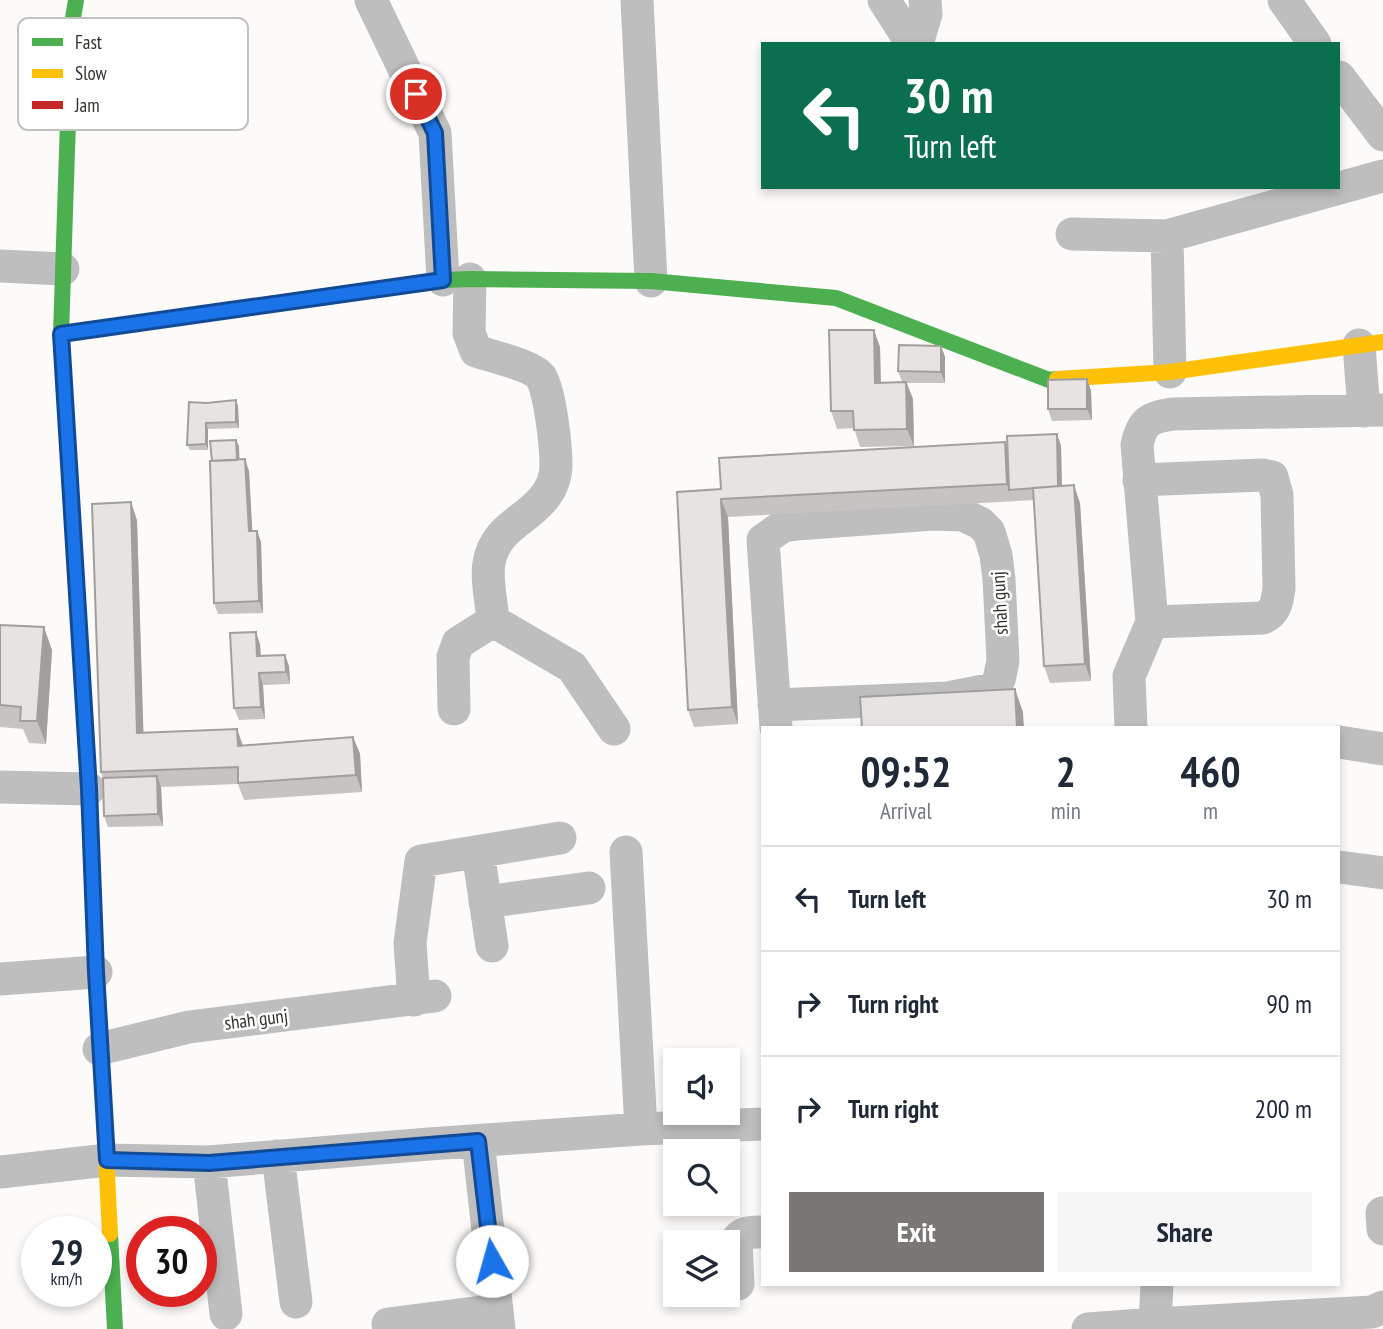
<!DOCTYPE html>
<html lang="en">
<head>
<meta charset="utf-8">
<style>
  body { margin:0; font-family:"PT Sans Narrow",sans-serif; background:#f6f6f7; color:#1f2937; height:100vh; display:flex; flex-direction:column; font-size:26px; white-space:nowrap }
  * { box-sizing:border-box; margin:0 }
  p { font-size:23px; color:#747a83 }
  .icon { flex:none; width:38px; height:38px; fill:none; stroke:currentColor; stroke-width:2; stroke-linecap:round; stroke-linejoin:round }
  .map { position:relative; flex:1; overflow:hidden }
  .sheet { position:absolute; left:761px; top:726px; width:579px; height:560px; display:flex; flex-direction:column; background:#fff; border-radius:0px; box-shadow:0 4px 10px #0003 }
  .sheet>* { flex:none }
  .guide { position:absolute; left:761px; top:42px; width:579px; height:147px; border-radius:0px; box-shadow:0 4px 10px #0003; background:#0b6e4f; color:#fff; overflow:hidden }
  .fabs { position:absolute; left:663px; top:1048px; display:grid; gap:14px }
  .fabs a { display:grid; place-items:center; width:77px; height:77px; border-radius:0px; background:#fff; box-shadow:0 4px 10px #0003; font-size:35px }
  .speed { position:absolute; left:21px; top:1216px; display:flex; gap:14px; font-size:35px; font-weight:700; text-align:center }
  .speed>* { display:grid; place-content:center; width:91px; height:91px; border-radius:50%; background:#fff; box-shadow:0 4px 10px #0003; line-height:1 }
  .speed small { font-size:18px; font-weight:400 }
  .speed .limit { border:10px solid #d22; background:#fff; color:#111 }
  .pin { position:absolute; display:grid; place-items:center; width:60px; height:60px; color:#fff; margin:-30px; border:4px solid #fff; border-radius:50%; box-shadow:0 2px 7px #0007 }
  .me { position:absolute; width:77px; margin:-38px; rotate:353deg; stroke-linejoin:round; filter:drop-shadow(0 0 5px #0008) }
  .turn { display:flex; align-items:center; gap:24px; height:147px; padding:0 28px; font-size:32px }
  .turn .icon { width:91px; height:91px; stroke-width:2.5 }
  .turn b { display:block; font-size:49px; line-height:60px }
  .eta { display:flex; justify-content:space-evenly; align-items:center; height:119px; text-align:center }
  .eta b { font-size:42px; font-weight:700; line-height:49px }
  .action { display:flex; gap:14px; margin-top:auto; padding:14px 28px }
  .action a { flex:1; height:80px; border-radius:0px; background:#7a7775; color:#fff; font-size:28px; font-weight:700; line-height:80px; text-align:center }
  .action a+a { background:#f6f6f7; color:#1f2937 }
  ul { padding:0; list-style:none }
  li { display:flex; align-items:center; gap:21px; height:105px; padding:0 28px; border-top:2px solid #e0e1e3 }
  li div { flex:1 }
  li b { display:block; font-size:26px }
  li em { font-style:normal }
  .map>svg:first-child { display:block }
</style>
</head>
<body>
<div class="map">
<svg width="1383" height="1329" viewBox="0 0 1383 1329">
  <rect width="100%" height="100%" fill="#fdfbfa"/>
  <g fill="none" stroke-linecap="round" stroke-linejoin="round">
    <path stroke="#bfbebf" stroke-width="33" d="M371,0L435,133L443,280
      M637,0L651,281
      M884,0L912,44
      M1284,0L1315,44
      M917,44L926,14L925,0
      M1339,77L1383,135
      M1072,234L1167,236L1383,176
      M1167,236L1170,372
      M0,266L63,269
      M1359,345L1364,411
      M1139,480L1262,475L1272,477L1277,495L1279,588C1277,602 1276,612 1263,618L1152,622
      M493,621L572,667L614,729
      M774,705L948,698L993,689L999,680L1003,661L999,579L996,555L989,532L980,523L963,515L933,514L797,524L783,526L763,540L776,728
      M454,709L453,657L458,643L493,621C492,605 486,578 489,563C495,528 524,522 543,499C551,490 556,477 556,465C556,447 550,388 540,376C531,365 490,356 476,351L469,333L470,279
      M1131,728L1129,676L1152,622L1137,445C1142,421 1149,418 1172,414L1383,410
      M1339,742L1383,749
      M0,787L89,789
      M478,852L492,946
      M626,852L641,1129
      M1339,867L1383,873
      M485,902L589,888
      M0,979L96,972
      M414,1000L410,943L421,861L560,838
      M99,1049L189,1027L435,996
      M478,1141L499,1329
      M278,1156L296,1302
      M209,1162L226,1314
      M0,1172L107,1160L209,1162L429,1144L641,1129L763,1124
      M1382,1213L1383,1229
      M738,1284L736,1242C741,1231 753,1232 763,1232
      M1157,1284L1155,1324L1372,1312L1383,1307
      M388,1324L497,1310
      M1088,1329L1155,1324V1329"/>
    <path stroke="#4caf50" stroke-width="16" d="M76,0L71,30L61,334L89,789L95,937
      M334,295L443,280L470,279L651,281L836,298L1049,380L1057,379
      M110,1234L115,1329"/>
    <path stroke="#ffc107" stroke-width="16" d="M1057,379L1170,372L1383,342
      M95,937L110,1234"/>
    <path stroke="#c62828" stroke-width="16" d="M61,334L334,295"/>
  </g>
  <path fill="#c6c3c2" d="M941,346L945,357V383H907L913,399L914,446L860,447L854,428L837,429L831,411L880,347L881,383L902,382L898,371Z
    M1087,379L1091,391L1092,420L1052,421L1048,409Z
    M236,400L238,406L239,428L208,429V450H190L187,445L206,403Z
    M1057,434L1061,446L1062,486L1080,503L1091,681L1050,683L1044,666L1034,500L728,517L738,724L694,727L688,710L721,489L1007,449Z
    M236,440L239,446V460L245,459L249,471L252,531H257L261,542L263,613L218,614L214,603L212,461Z
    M137,520L143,733L237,729L243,745L353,737L360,754L362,792L244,800L238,784L161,787L163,826L108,827L104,816L103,778L101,772Z
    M0,625L52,650L46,744L29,743L23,729L0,727Z
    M260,644L261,656L289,666L290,684L263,685L265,719L239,720L234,708Z"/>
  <path fill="#a19f9e" d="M874,330L880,347L881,400L875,383Z
    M941,346L945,357V383L941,372Z
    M1087,379L1091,391L1092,420L1087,409Z
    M906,382L913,399L914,446L907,429Z
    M236,400L238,406L239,428L236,422Z
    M206,423L208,429V450L206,444Z
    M1057,434L1061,446L1062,499L1058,488Z
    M236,440L239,446L240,472L237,466Z
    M1005,442L1011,460L1009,490L1013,501L1007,484Z
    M245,459L249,471L253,542L249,531Z
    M1074,485L1080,503L1091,681L1085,664Z
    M721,499L728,517L738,724L732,707Z
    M131,502L137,520L144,750L137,733Z
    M257,531L261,542L263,613L259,601Z
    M44,627L52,650L46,744L37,721Z
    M256,632L260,644L261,668L257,656Z
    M285,655L289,666L290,684L286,672Z
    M259,673L263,685L265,719L261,707Z
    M1015,689L1023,712L1024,728H1017Z
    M237,729L243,747L238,746Z
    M353,737L360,754L362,792L356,775Z
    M157,776L161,787L163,826L158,814Z"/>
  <path fill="#e6e3e2" stroke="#a19f9e" stroke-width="2" d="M829,330H874L875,383L906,382L907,429L854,430L853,411H831Z
    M899,345L941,346V372L898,371Z
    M1087,379V409H1048V380Z
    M236,400V422L206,423V444L187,445L189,402L206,403Z
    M1057,434L1058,486L1009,490L1007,436Z
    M236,440L237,460L212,461L210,441Z
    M1005,442L1007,484L721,499L732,707L688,710L677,492L721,489L719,458Z
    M245,459L249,531H257L259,601L214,603L210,461Z
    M1074,485L1085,664L1044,666L1033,488Z
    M131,502L137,733L237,729L238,746L353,737L356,775L238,783V767L101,772L92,504Z
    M0,625L44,627L37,721H20L21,707L0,705Z
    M256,632L257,656L285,655L286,672L259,673L261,707L234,708L230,633Z
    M1015,689L1017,728H862L860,697Z
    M157,776L158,814L104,816L103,778Z"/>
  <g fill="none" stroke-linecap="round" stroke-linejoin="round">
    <defs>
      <path id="route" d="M416,94L435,133L443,280L61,334L89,789L96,972L107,1160L209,1163L478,1141L492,1261"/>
    </defs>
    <use href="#route" stroke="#114b97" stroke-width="18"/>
    <use href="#route" stroke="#1a73e8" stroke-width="12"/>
  </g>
  <g text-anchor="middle" stroke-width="5" stroke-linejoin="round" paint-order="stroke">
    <g font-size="19" fill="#33302e" stroke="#fff">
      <text transform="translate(999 603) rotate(-93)" y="7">shah gunj</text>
      <text transform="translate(256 1019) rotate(-7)" y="7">shah gunj</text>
    </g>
  </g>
  <rect x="18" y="18" width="230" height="112" rx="10" fill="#fff" stroke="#c2c1c0" stroke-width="2"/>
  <rect x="32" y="38" width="31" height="8" fill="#4caf50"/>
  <rect x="32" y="69" width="31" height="9" fill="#ffc107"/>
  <rect x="32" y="101" width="31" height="8" fill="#c62828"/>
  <g font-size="19" fill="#33302e">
    <text x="75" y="49">Fast</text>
    <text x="75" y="80">Slow</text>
    <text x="75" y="112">Jam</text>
  </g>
</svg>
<div class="fabs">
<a><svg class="icon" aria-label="sound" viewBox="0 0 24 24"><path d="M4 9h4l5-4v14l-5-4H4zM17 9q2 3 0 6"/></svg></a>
<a><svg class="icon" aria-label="search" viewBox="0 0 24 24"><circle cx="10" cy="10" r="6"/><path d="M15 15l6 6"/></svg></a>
<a><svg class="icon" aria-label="layers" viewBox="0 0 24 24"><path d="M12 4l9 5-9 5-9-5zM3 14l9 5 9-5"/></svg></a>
</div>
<div class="speed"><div>29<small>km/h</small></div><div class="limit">30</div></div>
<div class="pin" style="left:416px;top:94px;background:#d93025"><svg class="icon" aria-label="arrive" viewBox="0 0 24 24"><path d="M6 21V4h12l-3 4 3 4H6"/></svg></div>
<svg class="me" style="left:492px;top:1261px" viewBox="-20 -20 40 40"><circle r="19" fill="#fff"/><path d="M0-13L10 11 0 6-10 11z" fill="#1a73e8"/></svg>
<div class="guide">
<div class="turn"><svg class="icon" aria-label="left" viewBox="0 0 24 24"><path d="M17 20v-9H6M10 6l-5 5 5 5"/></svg><div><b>30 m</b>Turn left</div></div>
</div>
<section class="sheet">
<div class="eta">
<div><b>09:52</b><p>Arrival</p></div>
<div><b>2</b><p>min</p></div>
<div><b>460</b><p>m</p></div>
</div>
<ul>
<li><svg class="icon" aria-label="left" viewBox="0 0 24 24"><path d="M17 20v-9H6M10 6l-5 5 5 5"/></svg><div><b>Turn left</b></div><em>30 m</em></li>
<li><svg class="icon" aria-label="right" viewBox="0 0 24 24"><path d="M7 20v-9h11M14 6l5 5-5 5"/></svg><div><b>Turn right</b></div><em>90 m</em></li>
<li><svg class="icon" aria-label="right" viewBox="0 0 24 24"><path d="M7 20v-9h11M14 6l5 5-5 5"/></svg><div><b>Turn right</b></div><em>200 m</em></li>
</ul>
<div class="action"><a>Exit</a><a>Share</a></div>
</section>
</div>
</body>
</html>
